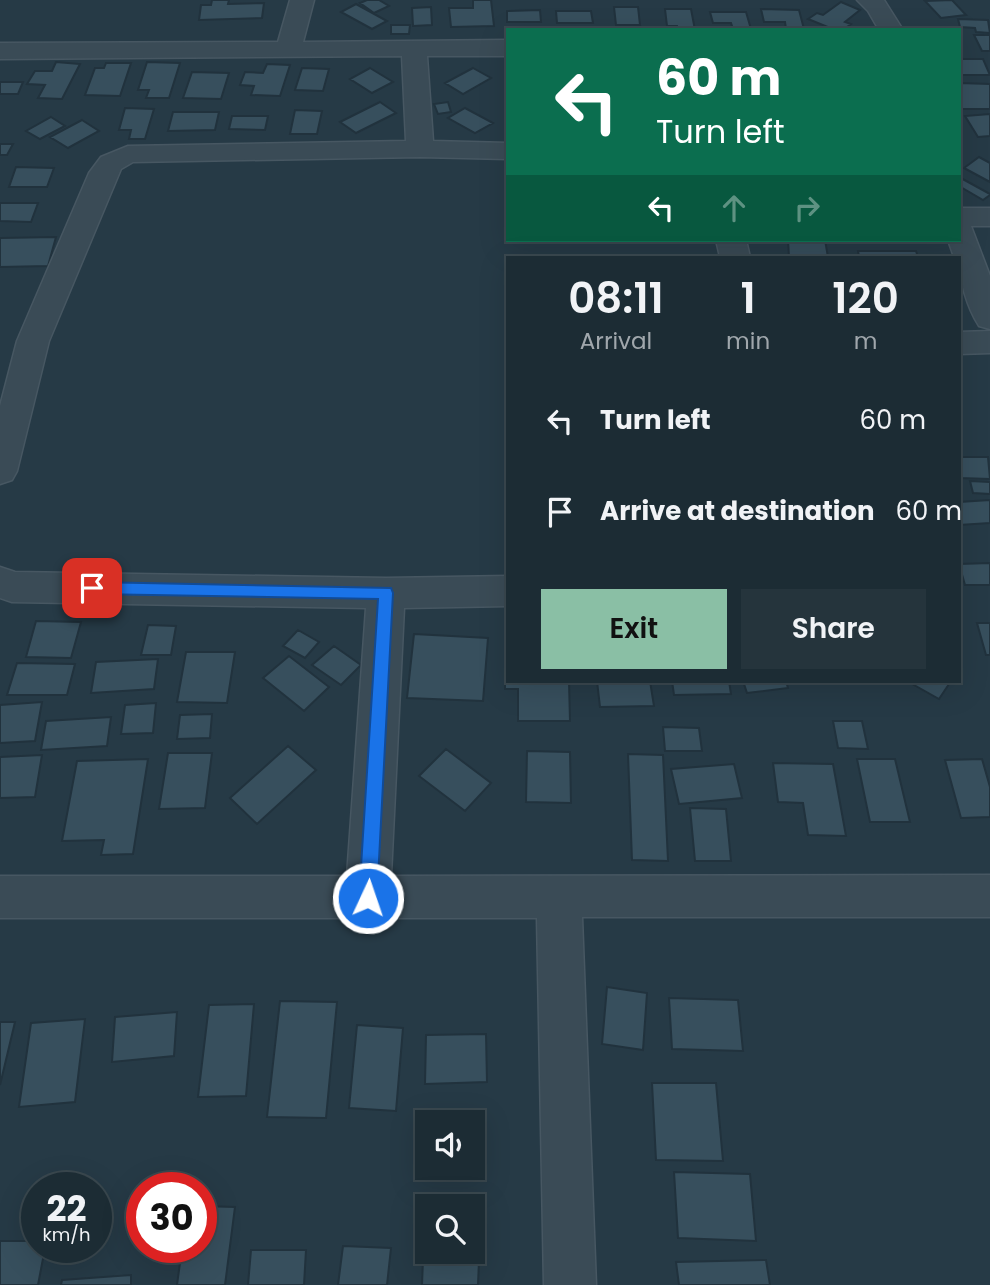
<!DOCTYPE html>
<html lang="en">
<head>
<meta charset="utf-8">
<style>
  body { margin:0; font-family:Poppins,sans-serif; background:#25343c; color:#f1f3f6; height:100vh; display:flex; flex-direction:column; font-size:26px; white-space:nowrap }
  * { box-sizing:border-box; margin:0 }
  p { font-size:23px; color:#a0a7ac }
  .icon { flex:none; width:38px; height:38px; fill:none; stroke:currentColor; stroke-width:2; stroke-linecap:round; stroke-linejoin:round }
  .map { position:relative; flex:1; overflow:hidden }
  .panel { position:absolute; left:506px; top:256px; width:455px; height:427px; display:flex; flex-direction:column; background:#1c2c34; border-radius:0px; box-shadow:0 7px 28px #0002,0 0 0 2px #3a484f }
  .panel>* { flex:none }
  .banner { position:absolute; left:506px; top:28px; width:455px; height:214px; border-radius:0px; box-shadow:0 7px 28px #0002,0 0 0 2px #3a484f; background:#0b6e4f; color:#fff; overflow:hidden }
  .tools { position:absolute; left:415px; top:1110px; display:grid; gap:14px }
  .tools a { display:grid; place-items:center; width:70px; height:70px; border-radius:0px; background:#1c2c34; box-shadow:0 7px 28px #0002,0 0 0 2px #3a484f; font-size:35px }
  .speed { position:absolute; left:21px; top:1172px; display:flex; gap:14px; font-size:35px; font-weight:700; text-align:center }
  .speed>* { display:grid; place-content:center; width:91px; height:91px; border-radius:50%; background:#1c2c34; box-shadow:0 7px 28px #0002,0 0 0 2px #3a484f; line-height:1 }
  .speed small { font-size:18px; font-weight:400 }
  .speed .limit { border:10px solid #d22; background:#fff; color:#111 }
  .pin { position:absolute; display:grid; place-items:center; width:60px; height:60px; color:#fff; margin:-30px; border-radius:14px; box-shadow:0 4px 10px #0006 }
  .me { position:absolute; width:77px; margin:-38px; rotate:3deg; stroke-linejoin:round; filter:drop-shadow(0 0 5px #0008) }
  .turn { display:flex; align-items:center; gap:24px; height:147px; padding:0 35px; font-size:32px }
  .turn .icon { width:91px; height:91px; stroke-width:2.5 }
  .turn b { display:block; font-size:49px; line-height:60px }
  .lanes { display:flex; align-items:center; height:66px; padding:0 35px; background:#0003; justify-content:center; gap:35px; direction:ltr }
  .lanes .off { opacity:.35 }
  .eta { display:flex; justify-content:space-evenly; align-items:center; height:119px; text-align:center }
  .eta b { font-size:42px; font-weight:600; line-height:49px }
  .action { display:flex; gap:14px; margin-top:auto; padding:14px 35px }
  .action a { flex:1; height:80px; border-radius:0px; background:#8abfa5; color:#111; font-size:28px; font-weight:600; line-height:80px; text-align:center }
  .action a+a { background:#25343c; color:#f1f3f6 }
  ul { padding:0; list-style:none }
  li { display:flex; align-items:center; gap:21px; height:91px; padding:0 35px }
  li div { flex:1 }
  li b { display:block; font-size:26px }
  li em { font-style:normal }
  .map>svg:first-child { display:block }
</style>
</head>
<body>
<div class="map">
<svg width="990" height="1285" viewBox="0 0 990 1285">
  <rect width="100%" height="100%" fill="#263a46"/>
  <path fill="#374f5d" stroke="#21323d" stroke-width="2" d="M212,0H229L228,4L264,3L262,18L199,20L201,5H211Z
    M367,0H379L389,6L374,13L360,3Z
    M473,0H491L494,26L451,27L449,8H473Z
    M952,0L966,15L941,18L925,1Z
    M841,2L860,10L845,22L851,24L843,30H835L808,19L817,13L823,15Z
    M356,4L387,21L372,29L341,12Z
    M431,7L432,25L413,26L412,8Z
    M614,7H638L640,25H616Z
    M665,9H691L695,30H678L677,26H667Z
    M761,9L799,10L804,29H786L785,22H764Z
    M540,10L541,22H507V11Z
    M556,11H591L593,23H557Z
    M710,12H746L751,29H733L731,23H713Z
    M958,19L988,20L990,33L976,32L975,28L960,27Z
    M391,25H410L409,34H391Z
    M974,35H990V51H982Z
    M959,59H983L990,75H959Z
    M56,62L80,64L62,99L38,98L45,85L27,84L35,71H52Z
    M147,62L180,63L169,98H146L149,90H138Z
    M106,63H131L120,96L85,95L95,68H104Z
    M267,64L290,65L280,96L251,95L254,86L240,85L245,72L263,73Z
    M302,68L329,69L323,91L295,90Z
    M370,68L393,82L372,93L350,79Z
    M473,68L491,78L463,94L445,83Z
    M192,72L229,73L221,99L183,98Z
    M0,82H23L18,94H0Z
    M959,83L990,84V109H959Z
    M380,102L396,113L356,133L340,122Z
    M448,102L451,112L438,114L434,104Z
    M125,108L154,109L145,139H129L131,130H119Z
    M465,108L493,123L475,133L448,118Z
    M295,110L322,111L317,134H290Z
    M173,112H219L215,130L168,131Z
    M990,114V136L978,137L965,116Z
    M232,116H268L265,130L229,129Z
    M51,117L65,126L40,139L26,131Z
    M82,120L99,131L68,148L50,137Z
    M0,144H13L7,155H0Z
    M979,157L990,163V182L964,168Z
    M16,167L54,168L47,187H9Z
    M959,177L990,194V195L983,200L959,186Z
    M0,203H38L31,222L0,221Z
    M56,237L48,266L0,267V238Z
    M788,240H825L828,257H789Z
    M858,251H916L918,257H859Z
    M959,457H988L990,479L959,478Z
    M970,481L990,482V494L973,493Z
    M990,500V523L959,525V502Z
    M990,563V585H965L959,564Z
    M36,621L81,622L71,658L26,657Z
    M977,623H990V655H986Z
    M148,625L176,626L171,655H141Z
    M298,630L319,642L305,658L283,646Z
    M414,634L488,638L483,701L407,698Z
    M505,635H508V681H569L570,721H518V689H505Z
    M334,646L361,665L341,685L312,665Z
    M186,652H235L227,703L177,702Z
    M289,656L329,687L304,711L263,678Z
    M158,659L154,689L91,693L96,662Z
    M17,663L75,664L67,695H7Z
    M597,681H650L654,706L600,707Z
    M672,681H729L731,694L674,695Z
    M743,681H786L788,688L747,693Z
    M907,681H951L939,699Z
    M42,702L35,741L0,743V705Z
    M156,703L153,733L121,734L125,705Z
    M212,714L210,738L177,739L180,715Z
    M111,717L107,746L41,750L46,721Z
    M833,721H862L868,749L838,748Z
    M663,727L699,728L702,751H665Z
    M288,746L316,770L257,824L230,798Z
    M446,749L491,783L465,811L419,776Z
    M527,751L570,752L571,803L526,802Z
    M168,753H212L205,808L159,809Z
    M628,754L663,755L668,861L632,860Z
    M42,755L35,797L0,798V757Z
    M148,759L133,854L101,855L104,840L62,841L77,761Z
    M857,759H895L910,822H870Z
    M982,759L990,787V817L961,818L945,760Z
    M773,763L833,764L846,836L808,835L803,803L778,802Z
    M734,764L742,798L679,804L671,769Z
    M690,808L726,809L731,861H695Z
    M607,987L647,993L643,1050L602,1044Z
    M669,998L738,1000L743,1051L672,1049Z
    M280,1001L337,1002L326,1118L267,1117Z
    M254,1004L246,1096L198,1097L209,1005Z
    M177,1012L174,1056L112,1062L115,1017Z
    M85,1019L75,1102L19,1107L31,1023Z
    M0,1022H15L0,1085Z
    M357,1025L403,1028L396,1111L349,1108Z
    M486,1034L487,1082L425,1084L426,1035Z
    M652,1083H716L723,1161L656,1160Z
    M674,1172L750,1174L756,1241L678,1238Z
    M201,1206L235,1207L225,1285H177L182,1248H201Z
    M0,1241H37V1248H45L38,1285H0Z
    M343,1246L391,1248L387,1285H338Z
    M251,1250H306L304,1285H248Z
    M423,1259L479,1260L478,1285H422Z
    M766,1260L770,1285H679L676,1262Z
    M131,1275V1285H61L62,1280Z"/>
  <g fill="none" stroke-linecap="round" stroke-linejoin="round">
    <defs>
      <path id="street" d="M290,0H314L303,42L508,40V56H427L433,141L508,143V159L420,157L133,162L121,169L49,341L17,471L12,480L0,484V406L17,341L89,173L101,157L128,146L406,141L402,56L0,59V43L278,42Z
        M857,0H884L903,30H879L868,11Z
        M959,208H990V226H971L990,276V329L979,326C967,307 959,280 959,257H954L948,240H959Z
        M716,240H746L750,257H720Z
        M990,331V353L959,354V332Z
        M0,567L15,572L386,578L508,576V606L404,608L391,876L990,875V917H582L596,1285H544L537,918H0V876H347L366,608L12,602L0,598Z"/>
    </defs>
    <use href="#street" stroke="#475762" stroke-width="3"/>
    <use href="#street" fill="#3a4b56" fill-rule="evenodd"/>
  </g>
  <path fill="#1a73e8" stroke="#114b97" stroke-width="2" d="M92,582L391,588L393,593L377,898L374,904L368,907L362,904L359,898L378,599L92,594L85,588Z"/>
</svg>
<div class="tools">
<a><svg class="icon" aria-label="sound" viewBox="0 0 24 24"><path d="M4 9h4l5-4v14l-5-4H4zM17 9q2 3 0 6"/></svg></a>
<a><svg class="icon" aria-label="search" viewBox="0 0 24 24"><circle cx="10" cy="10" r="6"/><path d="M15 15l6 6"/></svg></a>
</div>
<div class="speed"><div>22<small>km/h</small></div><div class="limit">30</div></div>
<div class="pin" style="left:92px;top:588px;background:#d93025"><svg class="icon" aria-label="arrive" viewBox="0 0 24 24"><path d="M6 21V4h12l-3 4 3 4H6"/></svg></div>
<svg class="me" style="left:368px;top:898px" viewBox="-20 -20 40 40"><circle r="17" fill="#1a73e8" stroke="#fff" stroke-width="3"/><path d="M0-11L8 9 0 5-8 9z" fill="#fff"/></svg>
<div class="banner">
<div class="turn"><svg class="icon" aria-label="left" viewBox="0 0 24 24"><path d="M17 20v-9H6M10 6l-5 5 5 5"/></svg><div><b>60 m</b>Turn left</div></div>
<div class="lanes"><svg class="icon" aria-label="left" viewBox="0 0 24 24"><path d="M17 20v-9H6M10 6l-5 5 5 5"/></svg><svg class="icon off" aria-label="ahead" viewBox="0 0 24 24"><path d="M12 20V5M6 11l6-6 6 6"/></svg><svg class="icon off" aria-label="right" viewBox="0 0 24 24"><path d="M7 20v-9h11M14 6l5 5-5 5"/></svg></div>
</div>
<section class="panel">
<div class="eta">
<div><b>08:11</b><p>Arrival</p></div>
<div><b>1</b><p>min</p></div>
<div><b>120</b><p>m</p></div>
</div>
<ul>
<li><svg class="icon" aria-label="left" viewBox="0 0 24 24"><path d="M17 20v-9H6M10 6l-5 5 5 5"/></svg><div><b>Turn left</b></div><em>60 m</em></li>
<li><svg class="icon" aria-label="arrive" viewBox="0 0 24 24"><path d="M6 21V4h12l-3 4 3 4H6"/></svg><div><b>Arrive at destination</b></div><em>60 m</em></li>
</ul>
<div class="action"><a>Exit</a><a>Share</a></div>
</section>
</div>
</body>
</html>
